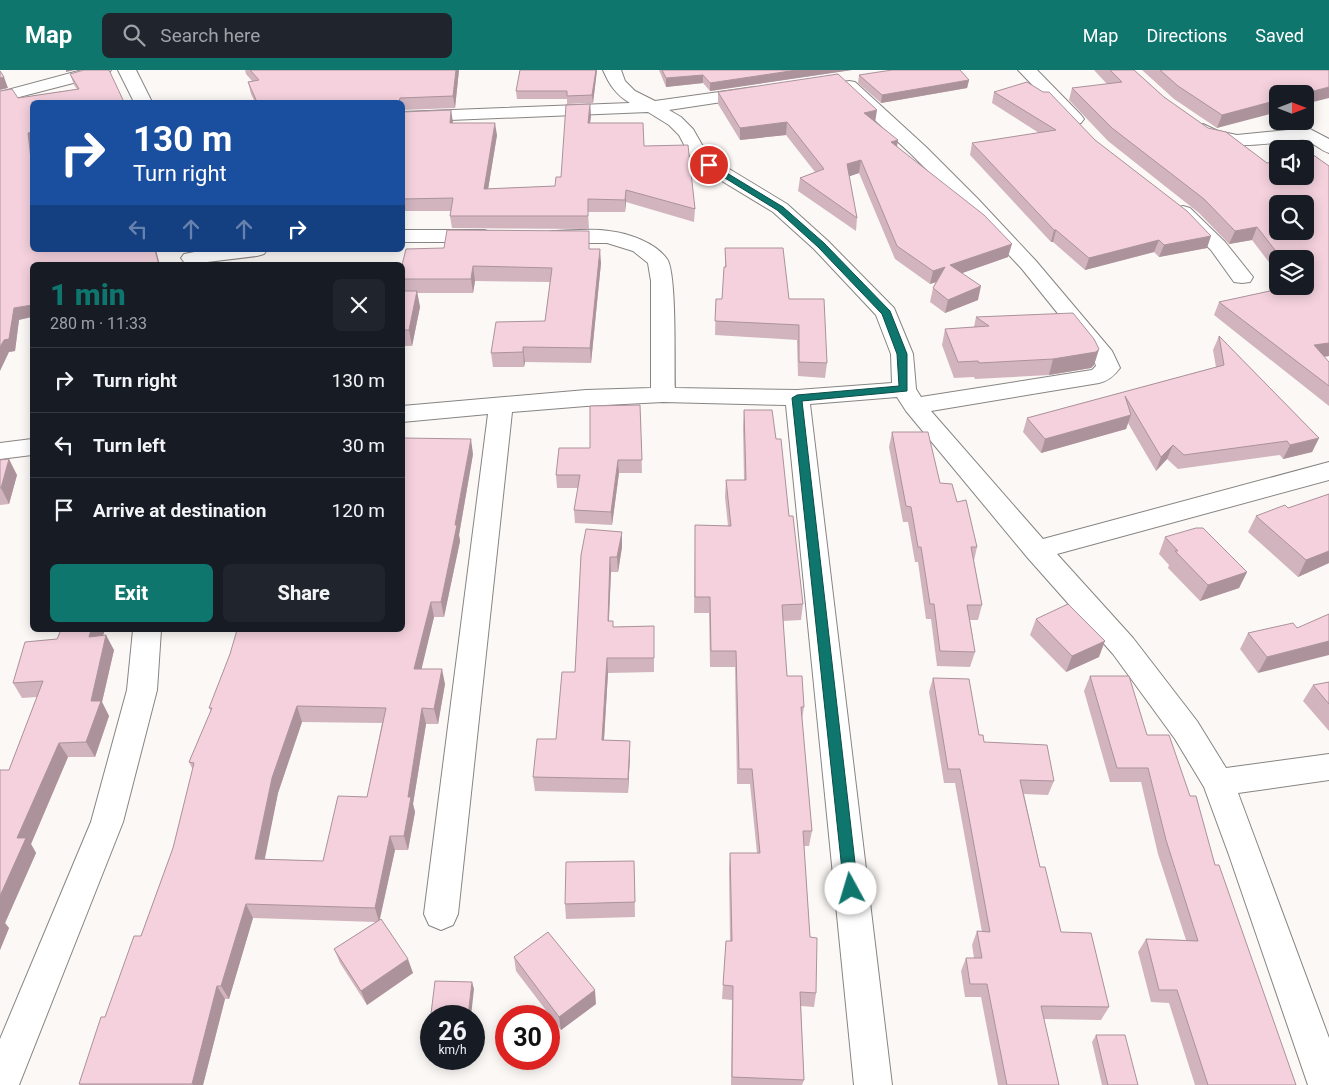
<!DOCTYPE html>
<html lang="en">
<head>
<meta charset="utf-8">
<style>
  body { margin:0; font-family:Roboto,sans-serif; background:#20242c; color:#f1f3f6; height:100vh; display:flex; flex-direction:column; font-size:19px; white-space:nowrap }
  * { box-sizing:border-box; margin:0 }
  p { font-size:16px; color:#9ea1a6 }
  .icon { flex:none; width:28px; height:28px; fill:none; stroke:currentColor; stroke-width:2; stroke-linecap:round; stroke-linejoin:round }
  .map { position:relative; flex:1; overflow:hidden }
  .drawer { position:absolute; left:30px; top:192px; width:375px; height:370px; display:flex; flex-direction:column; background:#171b24; border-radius:8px; box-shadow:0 2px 12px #0003 }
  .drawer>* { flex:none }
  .top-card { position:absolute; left:30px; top:30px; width:375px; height:152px; border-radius:8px; box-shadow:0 2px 12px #0003; background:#1a4fa0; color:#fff; overflow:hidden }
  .needle { width:32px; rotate:90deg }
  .fabs { position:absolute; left:1269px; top:15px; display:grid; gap:10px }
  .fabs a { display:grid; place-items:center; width:45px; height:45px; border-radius:8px; background:#171b24; box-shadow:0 2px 12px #0003; font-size:25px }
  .speed { position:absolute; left:420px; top:935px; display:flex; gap:10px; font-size:25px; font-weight:700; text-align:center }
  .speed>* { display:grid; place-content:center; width:65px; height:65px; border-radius:50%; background:#171b24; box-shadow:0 2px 12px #0003; line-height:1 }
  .speed small { font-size:12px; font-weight:400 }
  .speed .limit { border:8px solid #d22; background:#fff; color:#111 }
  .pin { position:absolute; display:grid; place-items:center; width:42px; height:42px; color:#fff; margin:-21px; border:2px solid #fff; border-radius:50%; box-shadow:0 1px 5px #0007 }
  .me { position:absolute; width:55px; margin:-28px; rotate:354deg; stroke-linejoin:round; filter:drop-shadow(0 0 4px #0008) }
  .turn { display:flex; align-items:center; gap:18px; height:105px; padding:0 20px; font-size:22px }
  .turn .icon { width:65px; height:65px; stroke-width:2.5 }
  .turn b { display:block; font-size:35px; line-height:42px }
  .lanes { display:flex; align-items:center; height:48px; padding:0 20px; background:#0003; justify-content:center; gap:25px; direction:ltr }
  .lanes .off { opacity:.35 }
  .round { display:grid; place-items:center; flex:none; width:52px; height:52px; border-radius:8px; background:#20242c }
  .headline { display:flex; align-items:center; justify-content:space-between; height:85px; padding:0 20px }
  h1 { font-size:30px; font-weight:800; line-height:38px; color:#0f766e }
  .primary-button { display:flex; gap:10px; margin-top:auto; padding:10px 20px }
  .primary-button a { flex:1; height:58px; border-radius:8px; background:#0f766e; color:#fff; font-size:20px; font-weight:800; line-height:58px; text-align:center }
  .primary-button a+a { background:#20242c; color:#f1f3f6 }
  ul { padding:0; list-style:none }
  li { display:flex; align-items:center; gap:15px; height:65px; padding:0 20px; border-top:1px solid #363941 }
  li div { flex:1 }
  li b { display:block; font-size:19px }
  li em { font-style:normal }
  header { display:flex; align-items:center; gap:30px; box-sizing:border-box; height:70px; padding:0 25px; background:#0f766e; color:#fff }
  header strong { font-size:24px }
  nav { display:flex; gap:28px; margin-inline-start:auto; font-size:18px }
  .search { width:350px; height:45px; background:#20242c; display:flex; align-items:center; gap:12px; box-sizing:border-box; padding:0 18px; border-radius:8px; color:#9ea1a6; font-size:19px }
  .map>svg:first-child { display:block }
</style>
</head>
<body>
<header>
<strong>Map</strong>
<div class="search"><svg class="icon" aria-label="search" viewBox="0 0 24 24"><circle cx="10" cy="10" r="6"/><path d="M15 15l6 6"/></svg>Search here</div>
<nav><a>Map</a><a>Directions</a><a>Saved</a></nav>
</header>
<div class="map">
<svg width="1329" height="1015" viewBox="0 0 1329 1015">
  <rect width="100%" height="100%" fill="#fbf8f5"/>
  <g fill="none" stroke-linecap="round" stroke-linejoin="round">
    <defs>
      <path id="minor" d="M82,0H111L108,4L0,32V22Z
        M118,0H136L152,32H134Z
        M603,0H621L625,11L635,21L655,31L755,17L761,18L764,22L761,26L755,27L669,40L681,47L693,59L705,80L716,91L787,134L828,171L894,238L913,284L916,319L921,327L1092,300L1096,296L1093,287L1022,199L964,137L912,85L843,20L840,16L843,12L849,11L855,12L926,77L978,129L1036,191L1112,281L1120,298C1114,306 1108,311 1099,313L931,341L1043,469L1329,392V410L1057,484L1133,568L1197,651L1226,698L1329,684V710L1238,723L1329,968V1015H1308L1229,785L1204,717L1175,669L1113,584L1027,487L906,341L897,327L810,334L892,1015H854L786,335L663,332L586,336L512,342L458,844L453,855L441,860L429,855L424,844L488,344L402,352V336L586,320L651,318V211L648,193L633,181L607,173H552L545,171L542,167L545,163L552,161C571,161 591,158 609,161C628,163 656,173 667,189C677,203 674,295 675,318L797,320L892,313L891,284L876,245L814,179L773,142L702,99L690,86L679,65L669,55L648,42L402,52V42L630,33C616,25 609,14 603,0Z
        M1018,0H1037L1081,45L1084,49L1081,53L1075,54L1069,53Z
        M1203,54L1218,61L1237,65L1308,58L1329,69V83C1320,80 1314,73 1305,70C1300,69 1291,71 1286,72C1261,74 1211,83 1194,59L1197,55Z
        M1183,136L1190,138L1225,172L1253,207L1250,212L1242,213L1234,212L1211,180L1176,146L1173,142L1176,138Z
        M402,160H484L491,162L494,166L491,170L484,172H402Z
        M205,180H267L264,184L257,186L191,194L184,192L181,188L184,184Z
        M32,369V385L0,389V373Z
        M133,560H161L157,620L123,752L19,1015H0V969L91,752L127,620Z"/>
    </defs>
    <use href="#minor" stroke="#878583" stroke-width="2"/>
    <use href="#minor" fill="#fff" fill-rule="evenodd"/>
  </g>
  <path fill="#d2b4be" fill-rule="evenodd" d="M245,0H459L455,38L402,40V32H255L251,24L248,12L252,11L246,4Z
    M597,0L593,33L567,34V29H517L516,21Z
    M659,0H852L710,21L703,13L666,17Z
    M1094,0H1134L1164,27L1208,58L1226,62L1267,93L1278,91V106H1305V85L1312,84L1329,96V286L1324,287L1329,292V336L1214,245L1219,232L1288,217L1287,216H1305V189H1278V204L1252,170L1229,174L1199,143L1108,71L1069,30L1072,18L1107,14ZM1278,134H1305V161H1278Z
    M1142,0H1329L1217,58L1174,29Z
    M70,4L124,32H32V195L19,250L15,281L9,282L18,28L77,19L74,15Z
    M859,5L969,10L967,18L881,33L858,13Z
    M718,22L875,52L897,76L1008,187L962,203L978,230L945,243L930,232L933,218L936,212L930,214L895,189L859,103L849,106L857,148L856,161L798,121L800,108L815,102L786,65L740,70L718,34Z
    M994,22L1095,70L1207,178L1159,187L1154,182L1085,200L1053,172H1051L970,85L972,73L1039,63L992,33Z
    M590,34L591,46L590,53L644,76L695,139L694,152L626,132L625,142H588L589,159L452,158L450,146L451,141H402V42L453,53L497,65L488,119L555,116L561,107Z
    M725,178L789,229L827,293L825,308L798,306L797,270L715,265L716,229H722L725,197Z
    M589,179L601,193L591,293L525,292L524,297H493L491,283L545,251L550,212L475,211L473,223H417L420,237L412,276H402V195Z
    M976,247L1099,279L1094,295L1091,298L1049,305L975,309L974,307L954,308L942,275L945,259L974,257Z
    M1219,266L1319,368L1312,382L1283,389L1280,385L1178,399L1167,389L1156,401L1128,353L1126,359L1041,383L1023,362L1027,348L1216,297L1213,280Z
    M640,335L642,403H619L612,455L575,453L574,440L578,418H557L556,405L590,378Z
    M744,340L776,369L803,534L801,550L783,551L787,606L804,637L802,649L812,761L809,776H804L810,867L816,923L814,937L801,936L804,1010L802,1015H731L732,930L722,929L726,871H730L729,798L730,783H757L750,714H737L735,597H710L709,543H694L695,455L728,456L725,427L726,410H744L743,357Z
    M892,362L957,432L977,477L974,491L982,535L978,550H970L975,582L970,597L937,596L931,549H926L918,492H915L908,452H903L889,377Z
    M473,384L459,465L460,471L444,547H434L421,599L445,614L438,654H426L413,734L415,742L408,780H395L380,849L413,903L367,935L340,893L334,879L376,852L253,848L229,929H225L203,1015H80L79,1014L105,947L141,866L173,778L193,700L189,692L211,641L209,638L402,560ZM302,652L382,653L367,727L323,791L264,789L278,723Z
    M0,390L17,405L9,434L0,435Z
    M1329,424V493L1298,507L1248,462L1256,446L1288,438Z
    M1165,467L1247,502L1239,518L1200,531L1168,498L1169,495L1159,484Z
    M622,477L618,502H611L609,551L613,557L654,556V602L608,603L604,670L630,671V685L628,723L535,721L533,707L556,669L575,602L581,485Z
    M1036,549L1099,587L1066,602L1030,565Z
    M1297,558L1258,603L1240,579L1248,563Z
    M61,560H105L103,565L114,580L102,632L109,646L95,687H68L31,774L36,783L5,853L9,858L0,880L9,700L37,627L22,628L13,613L57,569Z
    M1090,606L1147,665L1190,726L1296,1015H1195L1169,933L1151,932L1138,882L1146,869L1186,870L1158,784L1141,712H1110L1084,621Z
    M933,608L984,672L1054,711L1048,725L1024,724L1040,797L1061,862L1109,937L1101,950L1044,949L1059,1015H998L981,927H965L961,901L966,888H974L972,875L977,861L982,862L955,713H944L929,622Z
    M1329,612V661L1303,631L1313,615Z
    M634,791L635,847L566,849L565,834Z
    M514,887L596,934L561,960L516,901Z
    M1096,965L1138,1015H1102L1092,972Z"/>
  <path fill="#ab929b" d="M66,0H75L66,2Z
    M456,0H459L455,38L453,26Z
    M596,0H597L593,33L592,25Z
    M797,0H852L710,21V13Z
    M703,5V13L666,17V8Z
    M4,7L8,18L0,20V8Z
    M969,10L967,18L881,33L882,25Z
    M1329,17V28L1305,34V24H1302Z
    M1278,30V42L1217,58L1222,45Z
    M590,34L591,46L588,66V53Z
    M451,40L453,52L451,65L450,53Z
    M877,40L875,53L864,43Z
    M787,52L786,65L740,70V58Z
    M495,53L497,65L486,132L484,119Z
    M32,62V98L28,63Z
    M898,70L896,83L891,72Z
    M861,90L859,103L845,108L847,94Z
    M626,120V132L625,142V130Z
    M1257,157L1252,170L1229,174L1235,161Z
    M1054,160H1056L1053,172H1051Z
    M1211,166L1207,178L1159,187L1164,175Z
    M1159,170L1154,182L1085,200L1089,188Z
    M1012,174L1008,187L948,208L950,195Z
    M600,179L601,193L591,293L590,278Z
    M155,180H156L160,195H159Z
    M473,196L475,211L473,223L471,209Z
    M945,197L943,210L930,214L933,201Z
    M981,216L978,230L945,243L948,230Z
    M417,221L420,237L412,276L409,260Z
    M32,235V247L19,250L15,281L9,282L0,301V277L14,238Z
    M1329,273V286L1307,289L1314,275Z
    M523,277L525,292L524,297L523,282Z
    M1099,279L1094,295L1091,298L1049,305L1053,289Z
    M1131,345L1126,359L1041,383L1045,369Z
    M1319,368L1312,382L1283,389L1290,375Z
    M471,369L473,384L459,465L460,471L444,547L441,532Z
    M1173,375L1167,389L1156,401L1161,387Z
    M9,389L17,405L9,434L1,418Z
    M618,390L619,403L612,455L611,442Z
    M622,462V477L618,502L617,487Z
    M1329,481V493L1298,507L1306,490Z
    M610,487L611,502L608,566V551Z
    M1247,502L1239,518L1200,531L1208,515Z
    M431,532L434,547L418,614L414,599Z
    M91,560H105L97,582L89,567Z
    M106,565L114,580L102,632L109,646L95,687L86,672L91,631Z
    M1105,571L1099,587L1066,602L1072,586Z
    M1329,571V585L1258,603L1267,587Z
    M607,588L608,603L603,685L602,670Z
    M442,599L445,614L438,654L434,639Z
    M297,636L302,652L278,723L262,803L255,789L272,708Z
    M422,638L426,654L413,734L415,742L408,780L404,766L408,727Z
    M630,671V685L628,723V709Z
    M59,673L68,687L31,774L36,783L5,853L9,858L0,880V826L17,768Z
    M390,766L395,780L379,852L375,838Z
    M246,834L253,848L229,929L221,916Z
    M408,889L413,903L367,935L361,921Z
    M472,912L474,919L471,946H468Z
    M217,916L225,929L203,1015H193L192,1014Z
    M595,920L596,934L561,960L559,947Z"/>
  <path fill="#f4d1dd" stroke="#ab929b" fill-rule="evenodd" d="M84,0H109L124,32H32V62L28,63L32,98V180H155L159,195H32V235L14,238L9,269L4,270L0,277V21L12,19L18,28L79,19L70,4Z
    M250,0H456L453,26L400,28L399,32H257L248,12L259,10Z
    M520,0H596L592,25L567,26V21H516Z
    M662,0H797L710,13L703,5L666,8Z
    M892,0H960L969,10L882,25L859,5Z
    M1110,0H1134L1164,27L1208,58L1226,62L1267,93L1278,91V106H1305V85L1312,84L1329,96V273L1314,275L1329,292V316L1219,232L1293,216H1305V189H1282L1257,157L1235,161L1204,129L1112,58L1072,18L1122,12ZM1278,134H1305V161H1278Z
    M1160,0H1329V17L1302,24H1278V30L1222,45L1178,16Z
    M0,1L4,7L0,8Z
    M838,4L877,40L864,43L898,70L891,72L984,145L1012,174L950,195L981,216L948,230L933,218L945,197L933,201L897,176L861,90L847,94L857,148L800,108L824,99L787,52L740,58L718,22Z
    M1027,12L1043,22H1049L1095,70L1187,141L1211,166L1164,175L1159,170L1089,188L1056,160H1054L972,73L1056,60L994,22Z
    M590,34L588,53H643L644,76L688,75L695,139L626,120L625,130L588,129V146H450L453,128L402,129V42L451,40L450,53H495L484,119L555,116L556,107H561L566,35Z
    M447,160L589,161V179H600L590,278L523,277V282L491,283L496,252L545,251L552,198L473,196L471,209H402V195L406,179L444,178Z
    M725,178H783L789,229H824L827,293L799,292V255L715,251L716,229H722L724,197H726Z
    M402,221H417L409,260H402Z
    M1073,243L1094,269L1099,279L1096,282L1053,289L979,293L978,291L958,292L945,259L989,256L976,247Z
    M1219,266L1319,368L1290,375L1287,371L1184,385L1173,375L1161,387L1125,326L1131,345L1045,369L1027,348L1224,295Z
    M640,335L642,390H618L611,442L574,440L580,405H556L559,378H590V336Z
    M744,340H772L776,369H781L789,446H793L803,534L782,535L787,606H802L804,637H801L812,761H803L810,867L817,868L816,923L800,922L804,1010L732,1007L733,916L723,915L726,871H732L730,783H760L752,699H739L736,581H711L710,527H695V455L731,456L726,410H746Z
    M892,362H928L940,413L952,414L957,432L966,430L977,477H971L982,535H967L975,582L940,581L934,534H930L921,477H918L911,437L906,436Z
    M402,368L471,369L455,455H457L441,532H431L414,599H442L434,639L422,638L408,727H411L404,766H390L375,838L246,834L221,916H217L192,1014H79L101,947H105L134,866H141L173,778L194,693L189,692L212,638H209L230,584L237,560H402ZM297,636L386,638L367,727L338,726L323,791L255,789L272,708Z
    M9,389L1,418H0V390Z
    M1329,424V481L1306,490L1256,446L1285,435L1288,438Z
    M1196,458H1203L1247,502L1208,515L1175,481H1178L1165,467Z
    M586,459L622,462L617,487H610L608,551H613V557L654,556V588H607L602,670L630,671L628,709L533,707L537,669H556L562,602H575L581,485Z
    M1068,534L1105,571L1072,586L1036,549Z
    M1329,544V571L1267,587L1248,563L1293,553L1297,558Z
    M61,560H91L89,567L106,565L91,631H101L86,672L59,673L17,768H26L0,826V700H9L43,611L13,613L25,572L57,569Z
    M1090,606H1129L1147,665H1169L1190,726H1196L1215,795H1219L1296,1015H1208L1177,920H1159L1146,869L1198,871L1166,770L1148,698H1117Z
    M933,608L969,609L979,665H983L984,672L1047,675L1054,711L1020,710L1040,797H1045L1061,862L1091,863L1109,937L1041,936L1059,1015H1007L987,914H970L966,888H982L977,861L990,862L960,699H948Z
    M1329,612V634L1313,615Z
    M634,791L635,832L565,834L566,792Z
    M381,849L408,889L361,921L334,879Z
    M548,862L595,920L559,947L514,887Z
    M435,911L472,912L468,946H431V952H430Z
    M1096,965H1125L1138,1015H1108Z"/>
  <path fill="#0f766e" stroke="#0a4d48" d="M707,94H712L783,137L824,173L890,241L907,284V321L802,331L858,819L856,823L851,825L846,823L844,819L792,328L797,325L899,316L897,284L882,244L818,177L777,140L707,97Z"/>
</svg>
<div class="fabs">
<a><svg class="needle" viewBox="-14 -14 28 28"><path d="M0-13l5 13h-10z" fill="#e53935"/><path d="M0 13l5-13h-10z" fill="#9ea1a6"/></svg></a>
<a><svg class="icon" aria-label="sound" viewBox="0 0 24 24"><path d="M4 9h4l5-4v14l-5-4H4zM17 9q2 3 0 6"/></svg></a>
<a><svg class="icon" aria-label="search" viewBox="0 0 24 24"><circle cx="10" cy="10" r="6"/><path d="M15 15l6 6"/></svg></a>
<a><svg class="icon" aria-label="layers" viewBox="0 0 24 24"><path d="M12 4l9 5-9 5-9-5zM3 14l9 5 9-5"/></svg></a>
</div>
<div class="speed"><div>26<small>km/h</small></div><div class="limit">30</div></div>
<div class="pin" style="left:709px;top:95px;background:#d93025"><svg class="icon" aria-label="arrive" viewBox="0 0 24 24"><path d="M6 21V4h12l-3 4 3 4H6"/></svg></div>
<svg class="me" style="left:851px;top:819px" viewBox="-20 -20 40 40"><circle r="19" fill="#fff"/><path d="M0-13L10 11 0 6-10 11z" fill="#0f766e"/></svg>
<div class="top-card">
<div class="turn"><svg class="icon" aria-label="right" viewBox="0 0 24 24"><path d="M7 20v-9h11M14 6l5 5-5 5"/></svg><div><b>130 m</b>Turn right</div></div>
<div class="lanes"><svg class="icon off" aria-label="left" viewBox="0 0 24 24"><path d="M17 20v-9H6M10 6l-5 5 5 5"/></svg><svg class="icon off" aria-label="ahead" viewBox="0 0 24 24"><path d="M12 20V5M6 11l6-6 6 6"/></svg><svg class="icon off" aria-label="ahead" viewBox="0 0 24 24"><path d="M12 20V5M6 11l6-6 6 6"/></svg><svg class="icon" aria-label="right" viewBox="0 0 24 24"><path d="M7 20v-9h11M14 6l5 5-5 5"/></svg></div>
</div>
<section class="drawer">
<div class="headline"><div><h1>1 min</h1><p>280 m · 11:33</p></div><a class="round"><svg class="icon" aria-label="close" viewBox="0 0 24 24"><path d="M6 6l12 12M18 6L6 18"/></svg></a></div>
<ul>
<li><svg class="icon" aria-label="right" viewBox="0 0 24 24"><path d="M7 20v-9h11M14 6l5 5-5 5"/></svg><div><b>Turn right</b></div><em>130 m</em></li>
<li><svg class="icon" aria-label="left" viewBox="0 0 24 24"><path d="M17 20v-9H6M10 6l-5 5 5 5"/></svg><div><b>Turn left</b></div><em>30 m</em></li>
<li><svg class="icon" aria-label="arrive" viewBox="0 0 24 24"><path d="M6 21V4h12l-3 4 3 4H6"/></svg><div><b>Arrive at destination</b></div><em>120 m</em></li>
</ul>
<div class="primary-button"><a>Exit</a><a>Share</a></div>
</section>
</div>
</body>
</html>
